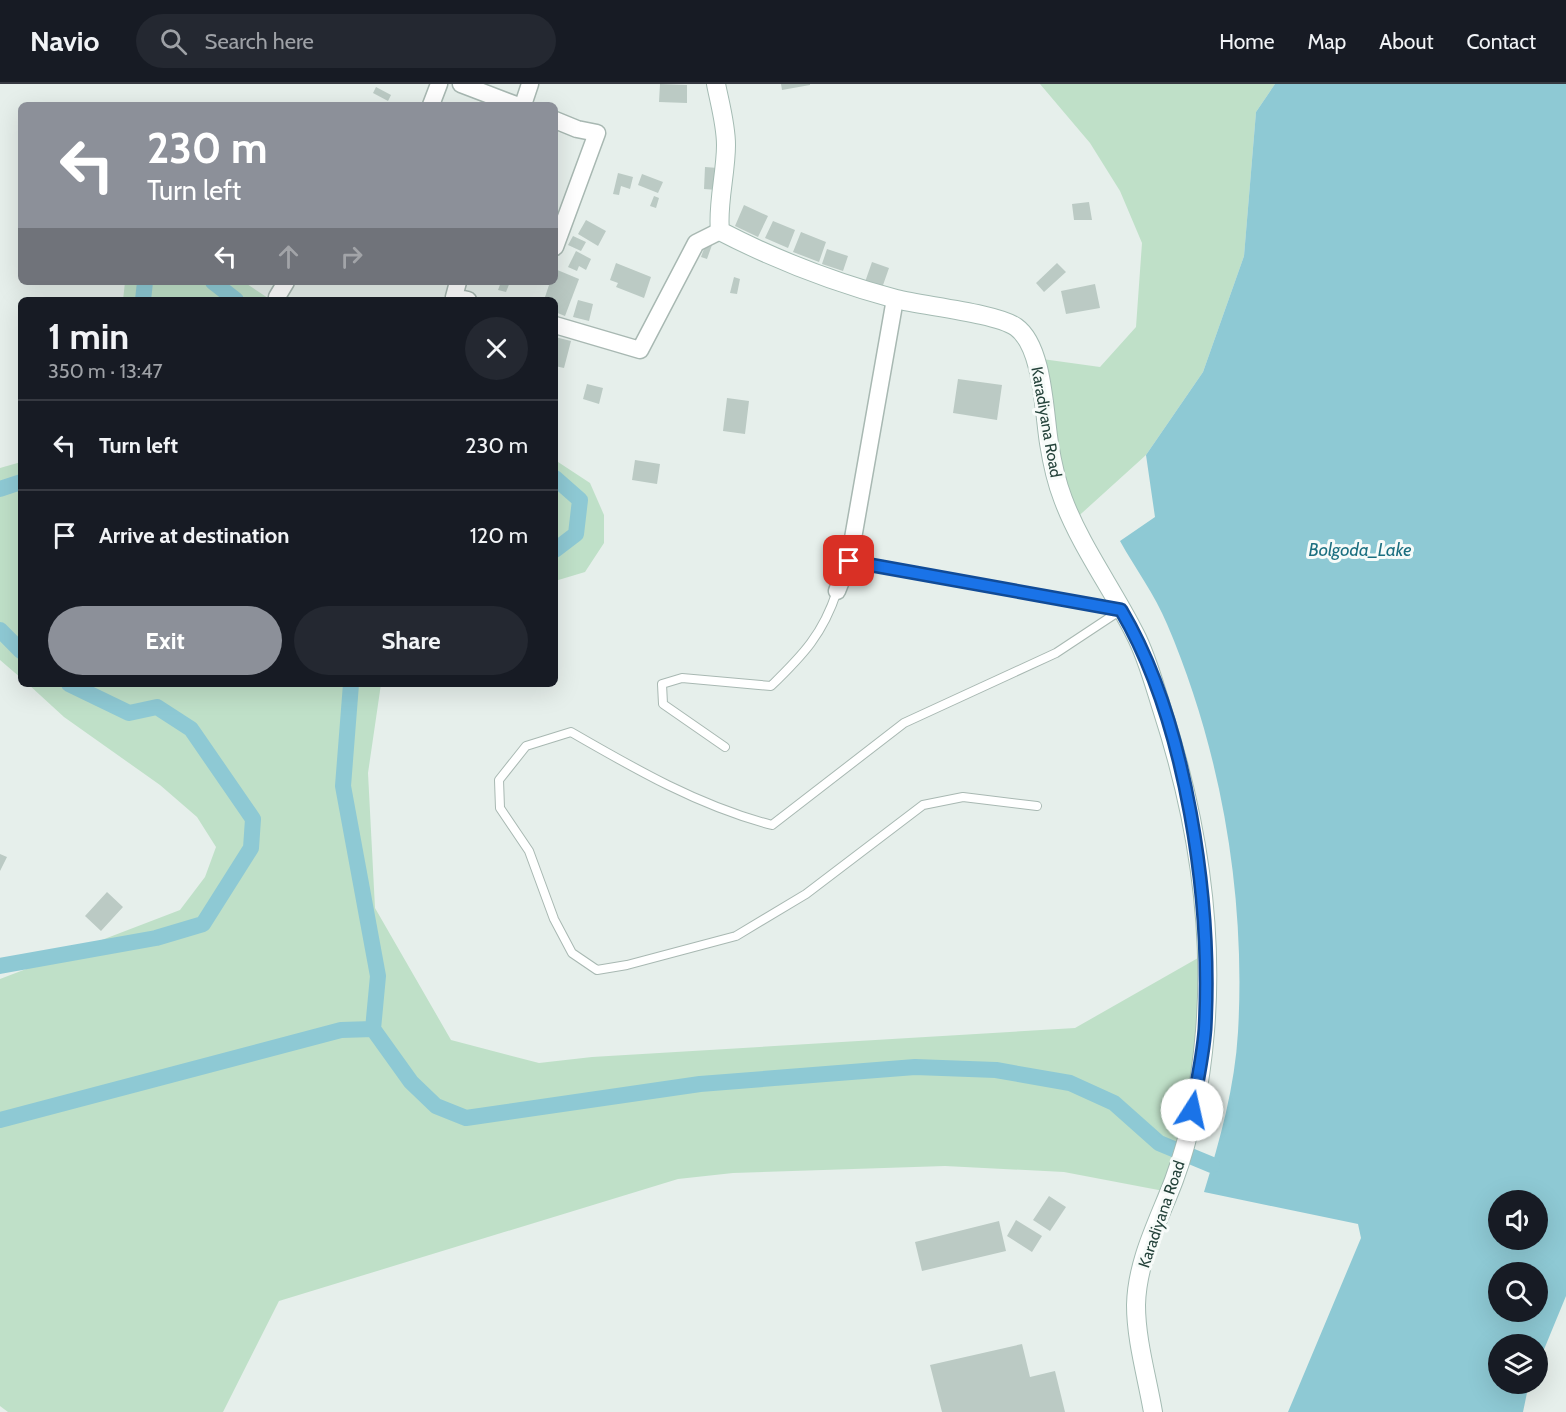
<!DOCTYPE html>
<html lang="en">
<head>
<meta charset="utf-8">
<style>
  body { margin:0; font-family:Cabin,sans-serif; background:#242831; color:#f1f3f6; height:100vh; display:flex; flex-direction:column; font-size:22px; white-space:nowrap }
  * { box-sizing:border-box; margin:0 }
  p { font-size:20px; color:#9ea1a6 }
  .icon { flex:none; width:33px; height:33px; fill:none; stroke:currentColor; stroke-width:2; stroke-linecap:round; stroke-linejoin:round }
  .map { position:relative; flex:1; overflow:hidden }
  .sheet { position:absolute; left:18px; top:213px; width:540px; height:390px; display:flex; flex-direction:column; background:#171b24; border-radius:9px; box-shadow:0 6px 24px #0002 }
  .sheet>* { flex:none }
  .guide { position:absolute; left:18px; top:18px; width:540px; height:183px; border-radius:9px; box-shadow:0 6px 24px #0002; background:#8c9099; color:#fff; overflow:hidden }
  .fabs { position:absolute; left:1488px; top:1106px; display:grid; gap:12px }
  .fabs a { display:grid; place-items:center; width:60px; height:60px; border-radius:50%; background:#171b24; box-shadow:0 6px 24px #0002; font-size:30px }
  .pin { position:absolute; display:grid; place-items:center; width:51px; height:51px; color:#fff; margin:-26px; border-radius:12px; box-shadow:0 3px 9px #0006 }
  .me { position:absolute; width:66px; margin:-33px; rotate:10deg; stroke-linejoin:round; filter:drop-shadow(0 0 4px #0008) }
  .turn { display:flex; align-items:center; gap:21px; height:126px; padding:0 30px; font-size:27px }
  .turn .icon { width:78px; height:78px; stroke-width:2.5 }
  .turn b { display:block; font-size:42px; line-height:51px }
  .lanes { display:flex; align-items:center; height:57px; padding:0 30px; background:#0003; justify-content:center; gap:30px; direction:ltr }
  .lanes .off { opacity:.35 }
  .round { display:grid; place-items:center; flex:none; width:63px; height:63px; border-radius:32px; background:#242831 }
  .head { display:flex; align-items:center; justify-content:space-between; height:102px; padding:0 30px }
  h1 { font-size:36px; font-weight:700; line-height:45px }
  .action { display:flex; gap:12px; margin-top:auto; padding:12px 30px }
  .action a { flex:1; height:69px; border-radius:36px; background:#8c9099; color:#fff; font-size:24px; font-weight:700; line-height:69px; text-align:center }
  .action a+a { background:#242831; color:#f1f3f6 }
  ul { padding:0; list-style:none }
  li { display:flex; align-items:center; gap:18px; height:90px; padding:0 30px; border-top:2px solid #363941 }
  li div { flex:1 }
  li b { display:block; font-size:22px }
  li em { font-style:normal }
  header { display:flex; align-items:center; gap:36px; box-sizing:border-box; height:84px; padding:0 30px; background:#171b24; border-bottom:2px solid #363941 }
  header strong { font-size:28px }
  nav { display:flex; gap:33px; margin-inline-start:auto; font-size:21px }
  .search { width:420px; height:54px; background:#242831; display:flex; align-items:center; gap:15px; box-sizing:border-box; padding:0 21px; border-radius:33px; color:#9ea1a6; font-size:22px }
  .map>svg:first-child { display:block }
</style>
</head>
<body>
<header>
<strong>Navio</strong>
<div class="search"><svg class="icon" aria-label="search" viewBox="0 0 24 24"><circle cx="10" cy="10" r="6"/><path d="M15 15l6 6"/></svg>Search here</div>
<nav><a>Home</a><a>Map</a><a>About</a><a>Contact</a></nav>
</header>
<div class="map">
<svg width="1566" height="1328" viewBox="0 0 1566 1328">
  <rect width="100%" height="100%" fill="#e6efeb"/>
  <path fill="#bfe0c8" d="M1040,0H1275L1256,28L1244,172L1203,288L1146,371L1072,438L1035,274L1100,283L1136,243L1142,159L1120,107L1090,59Z
    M125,198H244L271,216H123Z
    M555,376L590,399L604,431V459L585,488L555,497Z
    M21,378V594L0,576V384Z
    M28,600H381L368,689L375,824L451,956L539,979L592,973L1075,944L1205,870V946L1169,1108L1064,1088L945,1082L733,1089L678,1095L279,1217L223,1328H8L0,1322V895L180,826L205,793L216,763L197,733L160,701L64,633Z"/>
  <path fill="#8ec9d4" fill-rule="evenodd" d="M1275,0H1566V1212L1538,1280V1260H1498V1299H1529L1523,1328H1288L1361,1154L1358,1140L1204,1108C1220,1056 1235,1002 1238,948C1246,811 1221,666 1167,540C1155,511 1135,484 1120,457L1155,433L1146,371L1203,288L1244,172L1256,28ZM1498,1116H1538V1155H1498ZM1498,1188H1538V1227H1498Z"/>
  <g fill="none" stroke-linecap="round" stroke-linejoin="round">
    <path stroke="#8ec9d4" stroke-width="16" d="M213,198L236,216
      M143,216L145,198
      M555,394L580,416L576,450L555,466
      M0,405L21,398
      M0,546L21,567
      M351,600L343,702L378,892L373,945
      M0,882L156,854L203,840L251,764L253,735L191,645L157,623L129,629L69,600
      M0,1036L341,946L373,945L411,998L436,1022L466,1034L700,1000L915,983L996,986L1070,999L1114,1019L1159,1059L1212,1081"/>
  </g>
  <path fill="#bbcac4" d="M660,0L687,1V19L659,18Z
    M781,0H810V1L782,6Z
    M376,3L391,11L388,17L373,9Z
    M705,83L718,84L717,106L704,105Z
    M618,89L633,93L630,105L621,102L619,111L613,110Z
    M642,90L663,98L658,109L638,101Z
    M654,112L659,114L656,124L650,122Z
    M1089,118L1092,136H1074L1072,120Z
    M744,121L768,132L758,153L735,142Z
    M586,136L606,147L598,162L578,150Z
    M773,137L795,146L788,164L765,154Z
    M801,148L826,158L819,178L793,168Z
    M573,152L586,158L581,167L568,161Z
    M706,159L712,161L707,175L701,173Z
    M827,165L848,172L843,187L822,180Z
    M576,167L591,175L586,186L579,182L577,187L568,183Z
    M872,178L889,184L882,204L865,198Z
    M616,179L651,193L644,214L616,203L618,199L610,196Z
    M1057,179L1066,188L1044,208L1036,199Z
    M555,185L579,195L565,232L555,228V216H544L550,198H555Z
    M734,193L740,195L737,210L730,209Z
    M501,198H510L506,208L498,206Z
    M1095,200L1100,224L1066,230L1061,207Z
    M578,216L593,220L589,237L573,233Z
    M555,253L571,257L564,284L555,282Z
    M958,295L1002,301L997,336L953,329Z
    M587,300L603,304L599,320L583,315Z
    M727,314L749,317L745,350L723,347Z
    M635,376L660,380L657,400L632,396Z
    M0,770L7,773L0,787Z
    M107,808L123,823L101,847L85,832Z
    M1049,1112L1066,1123L1050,1147L1033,1136Z
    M1016,1136L1042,1152L1032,1168L1007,1152Z
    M999,1137L1006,1167L922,1187L915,1158Z
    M1022,1260L1030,1293L1055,1287L1065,1328H942L930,1281Z"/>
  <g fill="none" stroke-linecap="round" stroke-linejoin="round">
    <defs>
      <path id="lane" d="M849,477L1121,526L1056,569L904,639L772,741C699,722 635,685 571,648L526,662L499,696L500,724L529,767L554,835L572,869L597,886L627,881L736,852L806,810L923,721L963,713L1037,722
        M725,663L663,620L662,600L682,594L771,602C803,571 823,550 837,507"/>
      <path id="street" d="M461,0L516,21
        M431,21L439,0
        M523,21L530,0
        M555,36L577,45L597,49L555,163
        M458,198L454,213L468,216
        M277,213L286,198
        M555,241L640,266L696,159L720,147
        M837,507L849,477L895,215"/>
      <path id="secondary" d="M716,0C720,20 726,41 726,61C726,89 717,121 720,147C774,175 836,199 896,215C923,222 996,229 1016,243C1043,262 1044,328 1049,359C1052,378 1056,397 1063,415C1081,463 1112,504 1135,550C1147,573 1154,600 1162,625C1195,727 1214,839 1205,947C1201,996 1191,1050 1174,1096C1159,1136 1137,1176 1136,1221C1136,1256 1147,1293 1153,1328"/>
    </defs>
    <use href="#lane" stroke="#a8b8b2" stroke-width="10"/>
    <use href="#street" stroke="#a8b8b2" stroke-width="19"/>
    <use href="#secondary" stroke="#a4bbb3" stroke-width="20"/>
    <use href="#lane" stroke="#fff" stroke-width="8"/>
    <use href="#street" stroke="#fff" stroke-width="16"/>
    <use href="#secondary" stroke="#fff" stroke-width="18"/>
  </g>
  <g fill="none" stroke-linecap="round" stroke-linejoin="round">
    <defs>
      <path id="route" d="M849,477L1121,526C1187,638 1212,816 1205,945C1203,972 1197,999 1192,1026"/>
    </defs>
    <use href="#route" stroke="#114b97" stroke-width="15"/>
    <use href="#route" stroke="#1a73e8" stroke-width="10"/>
  </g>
  <g text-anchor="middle" stroke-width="6" stroke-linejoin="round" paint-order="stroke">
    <g font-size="16" fill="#24423a" stroke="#f7fbf9">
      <text transform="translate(1047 338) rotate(80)" y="6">Karadiyana Road</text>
      <text transform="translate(1161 1130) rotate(-71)" y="6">Karadiyana Road</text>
    </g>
    <g font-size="18" font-style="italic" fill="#1c6f80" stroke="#f7fbf9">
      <text x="1360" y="472">Bolgoda_Lake</text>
    </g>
  </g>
</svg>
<div class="fabs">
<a><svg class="icon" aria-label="sound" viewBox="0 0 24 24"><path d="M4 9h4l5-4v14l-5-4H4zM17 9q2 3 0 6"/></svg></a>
<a><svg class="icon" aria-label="search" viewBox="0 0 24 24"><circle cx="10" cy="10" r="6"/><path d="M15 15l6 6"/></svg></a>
<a><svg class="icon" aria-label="layers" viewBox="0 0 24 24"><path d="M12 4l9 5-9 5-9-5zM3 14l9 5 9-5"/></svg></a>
</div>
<div class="pin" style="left:849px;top:477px;background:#d93025"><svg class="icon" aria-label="arrive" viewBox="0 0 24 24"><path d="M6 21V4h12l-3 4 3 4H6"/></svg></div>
<svg class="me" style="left:1192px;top:1026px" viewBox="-20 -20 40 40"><circle r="19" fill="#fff"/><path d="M0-13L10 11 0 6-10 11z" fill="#1a73e8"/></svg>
<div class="guide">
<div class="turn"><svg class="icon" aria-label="left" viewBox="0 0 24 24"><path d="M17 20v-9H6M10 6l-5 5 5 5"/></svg><div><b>230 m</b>Turn left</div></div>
<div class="lanes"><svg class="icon" aria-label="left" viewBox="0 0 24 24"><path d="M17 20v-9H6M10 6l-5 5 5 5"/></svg><svg class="icon off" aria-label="ahead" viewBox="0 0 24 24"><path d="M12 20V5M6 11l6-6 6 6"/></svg><svg class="icon off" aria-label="right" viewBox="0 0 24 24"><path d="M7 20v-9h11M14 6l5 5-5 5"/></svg></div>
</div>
<section class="sheet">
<div class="head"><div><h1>1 min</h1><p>350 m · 13:47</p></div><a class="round"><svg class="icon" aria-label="close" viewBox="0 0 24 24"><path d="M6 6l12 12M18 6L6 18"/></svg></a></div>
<ul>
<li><svg class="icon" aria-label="left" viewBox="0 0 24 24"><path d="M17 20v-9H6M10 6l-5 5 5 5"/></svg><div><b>Turn left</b></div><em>230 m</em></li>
<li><svg class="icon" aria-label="arrive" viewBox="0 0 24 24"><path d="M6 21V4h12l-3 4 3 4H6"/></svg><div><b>Arrive at destination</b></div><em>120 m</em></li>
</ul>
<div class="action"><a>Exit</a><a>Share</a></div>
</section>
</div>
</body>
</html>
